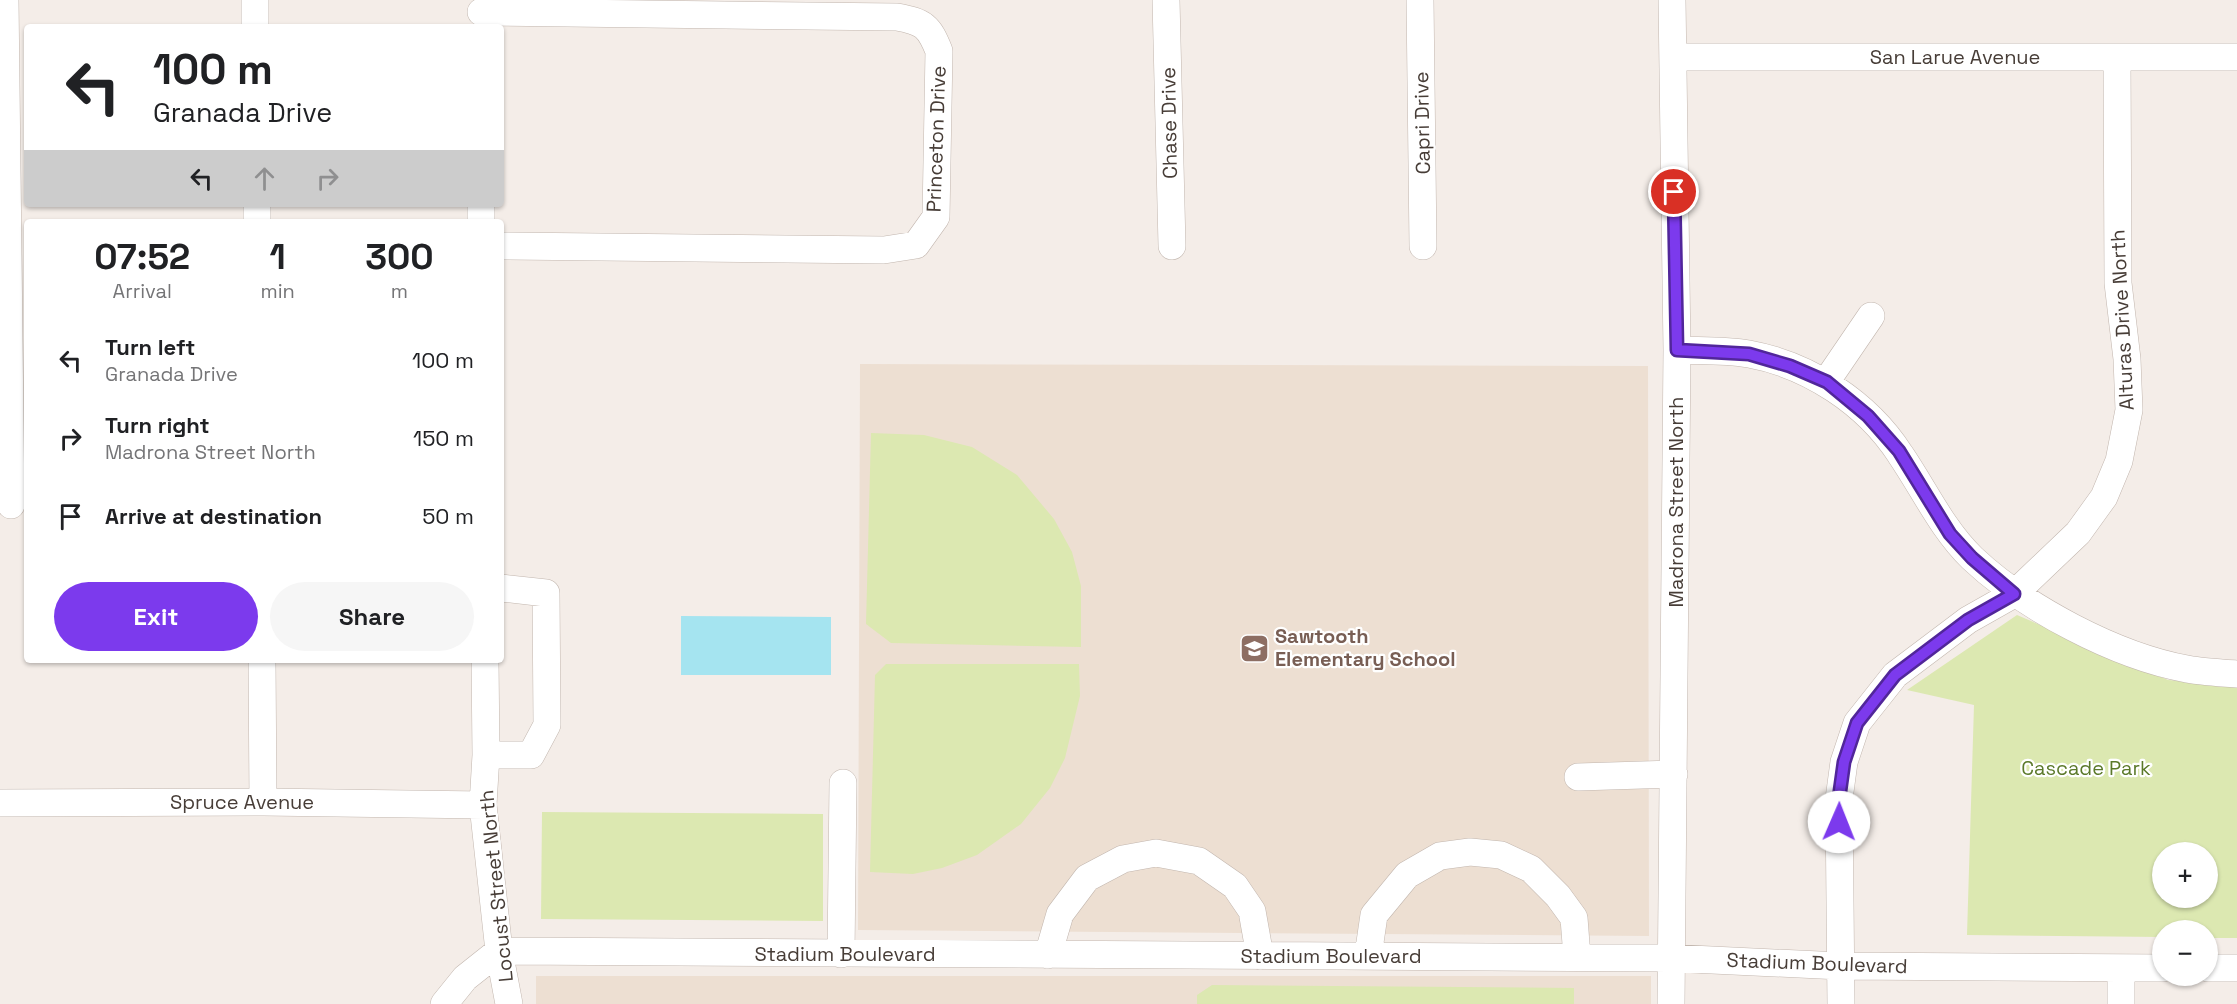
<!DOCTYPE html>
<html lang="en">
<head>
<meta charset="utf-8">
<style>
  body { margin:0; font-family:"Space Grotesk",sans-serif; background:#f6f6f6; color:#202124; height:100vh; display:flex; flex-direction:column; font-size:22px; white-space:nowrap }
  * { box-sizing:border-box; margin:0 }
  p { font-size:20px; color:#757577 }
  .icon { flex:none; width:33px; height:33px; fill:none; stroke:currentColor; stroke-width:2; stroke-linecap:round; stroke-linejoin:round }
  .map { position:relative; flex:1; overflow:hidden }
  .side { position:absolute; left:24px; top:219px; width:480px; height:444px; display:flex; flex-direction:column; background:#fff; border-radius:6px; box-shadow:0 2px 4px #0004 }
  .side>* { flex:none }
  .banner { position:absolute; left:24px; top:24px; width:480px; height:183px; border-radius:6px; box-shadow:0 2px 4px #0004; background:#fff; color:#202124; overflow:hidden }
  .buttons { position:absolute; left:2152px; top:842px; display:grid; gap:12px }
  .buttons a { display:grid; place-items:center; width:66px; height:66px; border-radius:50%; background:#fff; box-shadow:0 2px 4px #0004; font-size:30px }
  .pin { position:absolute; display:grid; place-items:center; width:51px; height:51px; color:#fff; margin:-26px; border:3px solid #fff; border-radius:50%; box-shadow:0 2px 6px #0007 }
  .me { position:absolute; width:66px; margin:-33px; rotate:1deg; stroke-linejoin:round; filter:drop-shadow(0 0 4px #0008) }
  .turn { display:flex; align-items:center; gap:21px; height:126px; padding:0 30px; font-size:27px }
  .turn .icon { width:78px; height:78px; stroke-width:2.5 }
  .turn b { display:block; font-size:42px; line-height:51px }
  .lanes { display:flex; align-items:center; height:57px; padding:0 30px; background:#0003; justify-content:center; gap:30px; direction:ltr }
  .lanes .off { opacity:.35 }
  .eta { display:flex; justify-content:space-evenly; align-items:center; height:102px; text-align:center }
  .eta b { font-size:36px; font-weight:700; line-height:42px }
  .button { display:flex; gap:12px; margin-top:auto; padding:12px 30px }
  .button a { flex:1; height:69px; border-radius:36px; background:#7c3aed; color:#fff; font-size:24px; font-weight:700; line-height:69px; text-align:center }
  .button a+a { background:#f6f6f6; color:#202124 }
  ul { padding:0; list-style:none }
  li { display:flex; align-items:center; gap:18px; height:78px; padding:0 30px }
  li div { flex:1 }
  li b { display:block; font-size:22px }
  li em { font-style:normal }
  .map>svg:first-child { display:block }
</style>
</head>
<body>
<div class="map">
<svg width="2237" height="1004" viewBox="0 0 2237 1004">
  <rect width="100%" height="100%" fill="#f4ede8"/>
  <path fill="#eddfd2" d="M860,364L1648,366L1649,936L858,930Z
    M536,976H1651V1004H536Z"/>
  <path fill="#dce8b1" fill-rule="evenodd" d="M871,433L924,435L972,447L1017,475L1054,519L1072,552L1081,586V647L891,643L866,624Z
    M2017,615L2168,680L2237,686V938H2208V930H2163V937L1967,935L1974,705L1907,690ZM2163,852H2208V897H2163Z
    M886,664H1079L1080,696L1065,758L1050,788L1021,824L977,855L942,868L913,874L870,872L875,675Z
    M542,812L823,814V921L541,919Z
    M1212,985L1574,988V1004H1197V995Z"/>
  <path fill="#a5e4f0" d="M681,616L831,617V675H681Z"/>
  <g fill="none" stroke-linecap="round" stroke-linejoin="round">
    <defs>
      <path id="minor" d="M5,0L11,505
        M255,0V27
        M1166,0L1172,246
        M1420,0L1423,246
        M481,12L897,17C924,22 929,26 939,51L936,217L916,245L884,250L501,246
        M1673,57H2237
        M257,204V222
        M481,222V204
        M1677,350C1700,351 1726,350 1749,354C1809,365 1867,403 1900,454C1924,489 1942,529 1972,558C2025,608 2116,656 2187,669C2203,672 2221,673 2237,674
        M1826,382L1871,316
        M262,660L263,802
        M485,660L486,755L483,805L499,951L509,1004
        M486,755H531L547,725L546,593L501,588
        M1578,777L1674,774
        M0,803L263,802L483,805
        M841,954L843,783
        M1048,955L1060,914L1087,878L1123,859L1156,853L1199,861L1235,886L1252,911L1260,956
        M1368,956L1374,915L1407,875L1440,856L1470,852L1501,855L1531,869L1558,896L1574,918L1577,957
        M2208,968H2237
        M444,1004L465,978L499,951L1670,958L1841,966L2163,968
        M1671,1004L1677,350L1672,0
        M1841,1004L1839,799L1844,762L1857,723L1895,675L1968,620L2014,594L2078,533L2104,497L2119,461L2129,410L2127,359L2118,283L2117,57
        M2121,1004V968"/>
    </defs>
    <use href="#minor" stroke="#c2b6ae" stroke-width="28"/>
    <use href="#minor" stroke="#fff" stroke-width="27"/>
  </g>
  <g fill="none" stroke-linecap="round" stroke-linejoin="round">
    <defs>
      <path id="route" d="M1674,192L1677,350L1749,354L1790,366L1827,382L1868,416L1899,451L1950,534L1972,558L2014,594L1968,620L1895,675L1857,723L1844,762L1839,798V822"/>
    </defs>
    <use href="#route" stroke="#51269a" stroke-width="15"/>
    <use href="#route" stroke="#7c3aed" stroke-width="10"/>
  </g>
  <defs>
    <symbol id="school-square" viewBox="-11 -11 22 22"><rect x="-9" y="-9" width="18" height="18" rx="4" fill="#8d6e63" stroke="#fff"/><path d="M0-5L7-2L0 1L-7-2ZM-4 1L0 2.5L4 1V4Q0 6-4 4Z" fill="#fff"/></symbol>
  </defs>
  <g fill-rule="evenodd">
    <use href="#school-square" x="1238" y="632" width="33" height="33"/>
  </g>
  <g text-anchor="middle" stroke-width="4.5" stroke-linejoin="round" paint-order="stroke">
    <g font-size="20" fill="#473d37" stroke="#fff">
      <text x="1955" y="64">San Larue Avenue</text>
      <text transform="translate(1169 123) rotate(-91)" y="7">Chase Drive</text>
      <text transform="translate(1422 123) rotate(-91)" y="7">Capri Drive</text>
      <text transform="translate(936 139) rotate(-88)" y="7">Princeton Drive</text>
      <text transform="translate(2122 320) rotate(-93)" y="7">Alturas Drive North</text>
      <text transform="translate(1676 502) rotate(-90)" y="7">Madrona Street North</text>
      <text x="242" y="809">Spruce Avenue</text>
      <text transform="translate(496 886) rotate(-96)" y="7">Locust Street North</text>
      <text x="845" y="961">Stadium Boulevard</text>
      <text x="1331" y="963">Stadium Boulevard</text>
      <text transform="translate(1817 963) rotate(2)" y="7">Stadium Boulevard</text>
    </g>
    <g font-size="20" font-weight="bold" fill="#785e54" stroke="#fff" text-anchor="start">
      <text x="1275" y="643">Sawtooth<tspan x="1275" dy="23">Elementary School</tspan></text>
    </g>
    <g font-size="20" fill="#5b792a" stroke="#fff">
      <text x="2086" y="775">Cascade Park</text>
    </g>
  </g>
</svg>
<div class="buttons">
<a>+</a>
<a>−</a>
</div>
<div class="pin" style="left:1674px;top:192px;background:#d93025"><svg class="icon" aria-label="arrive" viewBox="0 0 24 24"><path d="M6 21V4h12l-3 4 3 4H6"/></svg></div>
<svg class="me" style="left:1839px;top:822px" viewBox="-20 -20 40 40"><circle r="19" fill="#fff"/><path d="M0-13L10 11 0 6-10 11z" fill="#7c3aed"/></svg>
<div class="banner">
<div class="turn"><svg class="icon" aria-label="left" viewBox="0 0 24 24"><path d="M17 20v-9H6M10 6l-5 5 5 5"/></svg><div><b>100 m</b>Granada Drive</div></div>
<div class="lanes"><svg class="icon" aria-label="left" viewBox="0 0 24 24"><path d="M17 20v-9H6M10 6l-5 5 5 5"/></svg><svg class="icon off" aria-label="ahead" viewBox="0 0 24 24"><path d="M12 20V5M6 11l6-6 6 6"/></svg><svg class="icon off" aria-label="right" viewBox="0 0 24 24"><path d="M7 20v-9h11M14 6l5 5-5 5"/></svg></div>
</div>
<section class="side">
<div class="eta">
<div><b>07:52</b><p>Arrival</p></div>
<div><b>1</b><p>min</p></div>
<div><b>300</b><p>m</p></div>
</div>
<ul>
<li><svg class="icon" aria-label="left" viewBox="0 0 24 24"><path d="M17 20v-9H6M10 6l-5 5 5 5"/></svg><div><b>Turn left</b><p>Granada Drive</p></div><em>100 m</em></li>
<li><svg class="icon" aria-label="right" viewBox="0 0 24 24"><path d="M7 20v-9h11M14 6l5 5-5 5"/></svg><div><b>Turn right</b><p>Madrona Street North</p></div><em>150 m</em></li>
<li><svg class="icon" aria-label="arrive" viewBox="0 0 24 24"><path d="M6 21V4h12l-3 4 3 4H6"/></svg><div><b>Arrive at destination</b></div><em>50 m</em></li>
</ul>
<div class="button"><a>Exit</a><a>Share</a></div>
</section>
</div>
</body>
</html>
